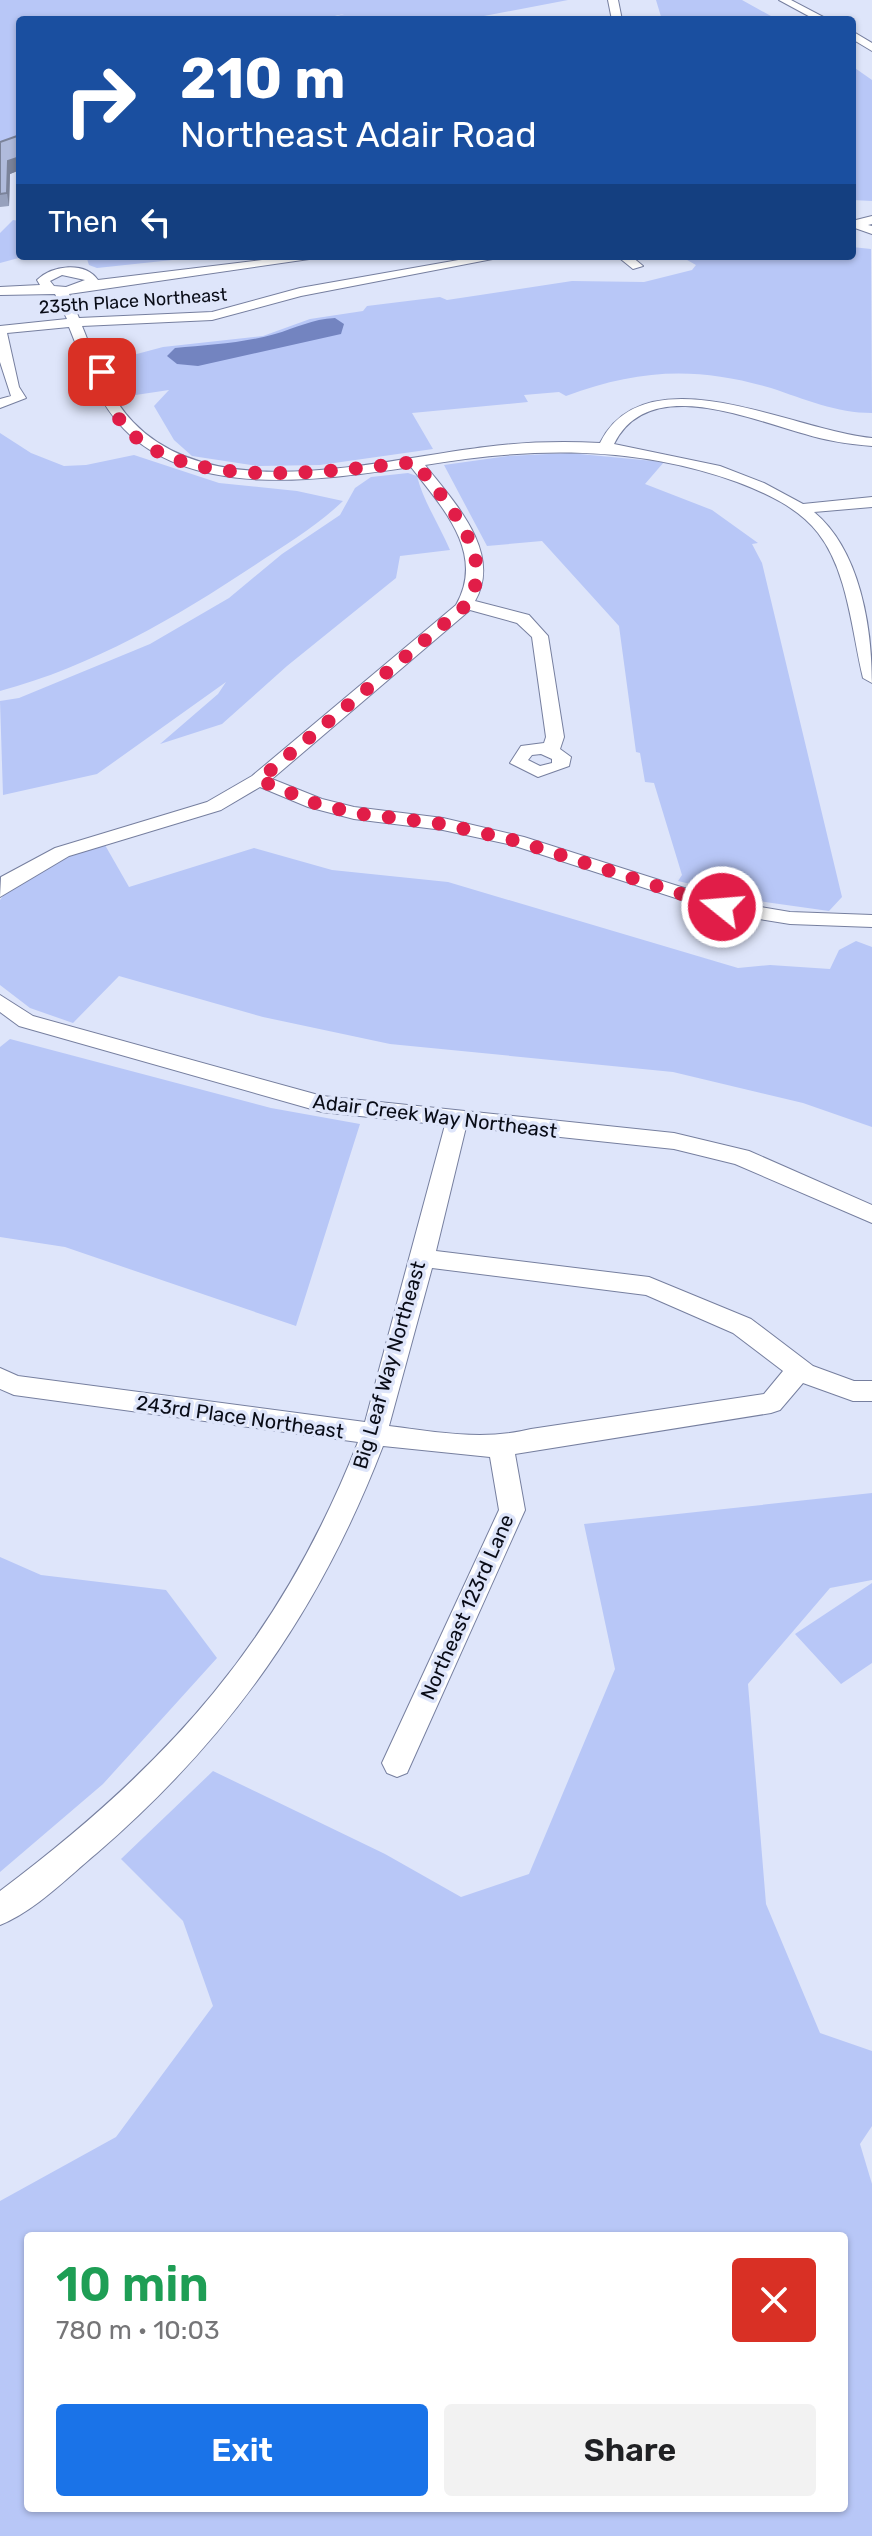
<!DOCTYPE html>
<html lang="en">
<head>
<meta charset="utf-8">
<style>
  body { margin:0; font-family:Rubik,sans-serif; background:#f2f2f2; color:#202124; height:100vh; display:flex; flex-direction:column; font-size:30px; white-space:nowrap }
  * { box-sizing:border-box; margin:0 }
  p { font-size:26px; color:#757577 }
  .icon { flex:none; width:44px; height:44px; fill:none; stroke:currentColor; stroke-width:2; stroke-linecap:round; stroke-linejoin:round }
  .map { position:relative; flex:1; overflow:hidden }
  .drawer { position:absolute; left:24px; top:2232px; width:824px; height:280px; display:flex; flex-direction:column; background:#fff; border-radius:8px; box-shadow:0 2px 6px #0004 }
  .drawer>* { flex:none }
  .hud { position:absolute; left:16px; top:16px; width:840px; height:244px; border-radius:8px; box-shadow:0 2px 6px #0004; background:#1a4fa0; color:#fff; overflow:hidden }
  .pin { position:absolute; display:grid; place-items:center; width:68px; height:68px; color:#fff; margin:-34px; border-radius:16px; box-shadow:0 4px 12px #0006 }
  .me { position:absolute; width:88px; margin:-44px; rotate:287deg; stroke-linejoin:round; filter:drop-shadow(0 0 6px #0008) }
  .turn { display:flex; align-items:center; gap:28px; height:168px; padding:0 32px; font-size:36px }
  .turn .icon { width:104px; height:104px; stroke-width:2.5 }
  .turn b { display:block; font-size:56px; line-height:68px }
  .then { display:flex; align-items:center; height:76px; padding:0 32px; background:#0003; gap:16px; font-size:30px }
  .round { display:grid; place-items:center; flex:none; width:84px; height:84px; border-radius:8px; background:#f2f2f2 }
  .overview { display:flex; align-items:center; justify-content:space-between; height:136px; padding:0 32px }
  h1 { font-size:48px; font-weight:600; line-height:60px; color:#1e9e55 }
  .primary-button { display:flex; gap:16px; margin-top:auto; padding:16px 32px }
  .primary-button a { flex:1; height:92px; border-radius:8px; background:#1a73e8; color:#fff; font-size:32px; font-weight:600; line-height:92px; text-align:center }
  .primary-button a+a { background:#f2f2f2; color:#202124 }
  .map>svg:first-child { display:block }
</style>
</head>
<body>
<div class="map">
<svg width="872" height="2536" viewBox="0 0 872 2536">
  <rect width="100%" height="100%" fill="#dee5fa"/>
  <path fill="#b8c7f7" fill-rule="evenodd" d="M0,0H568L463,20H324L344,14L316,20H20V148L0,153Z
    M656,0H742L778,20H662Z
    M852,66L872,80V201L852,200Z
    M13,220L20,221V256H26L0,263V233Z
    M852,247L871,249L872,413C837,413 804,399 771,388C697,366 638,369 566,396L559,392L524,395L528,402L412,413L433,449L320,465L258,466L192,456L174,440L154,406L169,390L129,396L118,359L163,347L263,336L310,319L363,311L367,306L440,297L447,300L572,281L644,282L692,270L696,265L680,256H852Z
    M86,256H210L97,268L89,265Z
    M0,433L31,453L64,466L86,465L134,455L219,483L297,491L343,501C316,527 286,544 255,565C175,618 93,666 0,691Z
    M569,453L664,462L645,484L712,510L758,543L752,544L762,563L842,897L829,911L765,902L678,881L682,875L654,783L645,782L640,753L636,752L619,626L542,541L487,546L444,465L508,456Z
    M408,473L417,476C423,501 440,526 450,550L400,556L396,578L287,666L222,724L160,744L218,694L226,682L97,774L3,795L0,701L19,698L150,644L229,598L282,554L340,515L355,488L371,477Z
    M105,845L129,887L254,848L332,870L448,882L738,968L770,965L830,969L839,950L856,941L872,947V1127L803,1103L673,1072L390,1044L263,1017L119,976L73,1023L30,1008L0,985V900L6,892L65,857Z
    M10,1039L271,1108L360,1124L296,1326L65,1247L0,1237V1047Z
    M872,1493V1580L830,1588L748,1684L766,1904L820,2033L872,2051V2126L860,2144L872,2184V2536H0V2201L116,2137L213,2006L183,1921L121,1859L213,1771L385,1854L461,1897L529,1874L615,1669L584,1524ZM28,2236H844V2508H28Z
    M0,1557L41,1575L166,1590L217,1658L103,1784L0,1872Z
    M872,1583V1663L841,1684L795,1634Z"/>
  <path fill="#7384c0" d="M335,318L344,324L341,334L198,366L177,364L167,356L175,348C208,345 243,343 275,334C296,328 312,319 335,318Z"/>
  <g fill="none" stroke-linecap="round" stroke-linejoin="round">
    <defs>
      <path id="minor" d="M608,0H618L622,20H612Z
        M779,0H791L829,20H816Z
        M852,31L872,43V51L852,39Z
        M872,216V224L868,225L872,226V234L852,227V221Z
        M294,256H330L69,294L79,318L212,312L300,288L481,256H508L301,296L212,320L82,326C95,358 108,396 133,422C215,508 382,459 485,447C523,442 562,441 600,443C646,351 795,431 872,438V446C849,444 827,441 805,434C749,419 648,374 614,444L720,466L764,483L803,504L872,497V507L814,512C860,550 872,627 872,683L863,678C852,633 848,571 818,533C799,508 766,493 737,482C634,445 531,447 425,465C453,501 503,552 475,601L529,615L548,636L564,737L560,749L571,757L569,766L538,777L510,763L521,746L544,743L546,737L532,637L517,623L470,610L272,779L322,799L354,807L443,818L524,837L725,901L790,912L872,915V927L790,924L722,913L512,845L443,830L354,819L308,807L260,787L221,810L69,856L0,897L1,877L55,848L207,802L252,776L456,605C486,553 442,507 411,467C323,480 193,500 124,429C97,401 83,362 69,327L7,333L19,387L26,398L0,408V399L11,396L0,362V326L67,319L55,294L0,295V287L40,285L37,280C52,265 85,261 98,280ZM62,275L85,280L66,287L54,286L50,281ZM541,754L552,759V763L540,766L528,760L532,755Z
        M617,256H631L643,266L633,269Z
        M0,995L33,1016L322,1096L674,1133L749,1151L872,1205V1223L735,1164L674,1149L466,1127L436,1251L649,1277L751,1319L813,1366L854,1381H872V1401H853L803,1383L780,1410L771,1413L515,1454L525,1510L407,1773L397,1777L387,1773L382,1763L499,1510L490,1457L383,1446C320,1610 230,1738 97,1853C68,1877 35,1911 0,1925V1891C169,1764 280,1641 358,1442L14,1395L0,1389V1368L18,1376L365,1422L445,1125L322,1112L19,1026L0,1012ZM432,1268L646,1295L733,1333L783,1371L764,1394L531,1429C483,1441 438,1432 389,1426Z"/>
    </defs>
    <use href="#minor" stroke="#767f9f" stroke-width="2"/>
    <use href="#minor" fill="#fff" fill-rule="evenodd"/>
  </g>
  <path fill="#97a1bd" d="M20,135V170L10,174L9,206L0,207V142Z"/>
  <path fill="#7b839a" d="M20,157V170L10,174L9,206L7,193L8,161Z"/>
  <path fill="#b0bbdc" stroke="#7b839a" stroke-width="2" d="M20,135V157L8,161L7,193L0,194V142Z"/>
  <g fill="none" stroke-linecap="round" stroke-linejoin="round">
    <path stroke="#e11d48" stroke-width="14" stroke-dasharray="0 25.2" d="M102,372C106,389 111,409 122,423C179,496 336,470 415,462C443,499 504,561 463,608L259,780L315,803L354,813L443,824L517,841L722,907"/>
  </g>
  <g text-anchor="middle" stroke-width="7" stroke-linejoin="round" paint-order="stroke">
    <g font-size="18" fill="#090c17" stroke="#dee5fa">
      <text transform="translate(133 301) rotate(-4)" y="6">235th Place Northeast</text>
    </g>
    <g font-size="20" fill="#090c17" stroke="#dee5fa">
      <text transform="translate(435 1116) rotate(7)" y="7">Adair Creek Way Northeast</text>
      <text transform="translate(389 1365) rotate(-74)" y="7">Big Leaf Way Northeast</text>
      <text transform="translate(240 1417) rotate(8)" y="7">243rd Place Northeast</text>
      <text transform="translate(467 1607) rotate(-66)" y="7">Northeast 123rd Lane</text>
    </g>
  </g>
</svg>
<div class="pin" style="left:102px;top:372px;background:#d93025"><svg class="icon" aria-label="arrive" viewBox="0 0 24 24"><path d="M6 21V4h12l-3 4 3 4H6"/></svg></div>
<svg class="me" style="left:722px;top:907px" viewBox="-20 -20 40 40"><circle r="17" fill="#e11d48" stroke="#fff" stroke-width="3"/><path d="M0-11L8 9 0 5-8 9z" fill="#fff"/></svg>
<div class="hud">
<div class="turn"><svg class="icon" aria-label="right" viewBox="0 0 24 24"><path d="M7 20v-9h11M14 6l5 5-5 5"/></svg><div><b>210 m</b>Northeast Adair Road</div></div>
<div class="then">Then<svg class="icon" aria-label="left" viewBox="0 0 24 24"><path d="M17 20v-9H6M10 6l-5 5 5 5"/></svg></div>
</div>
<section class="drawer">
<div class="overview"><div><h1>10 min</h1><p>780 m · 10:03</p></div><a class="round" style="background:#d93025;color:#fff"><svg class="icon" aria-label="close" viewBox="0 0 24 24"><path d="M6 6l12 12M18 6L6 18"/></svg></a></div>
<div class="primary-button"><a>Exit</a><a>Share</a></div>
</section>
</div>
</body>
</html>
